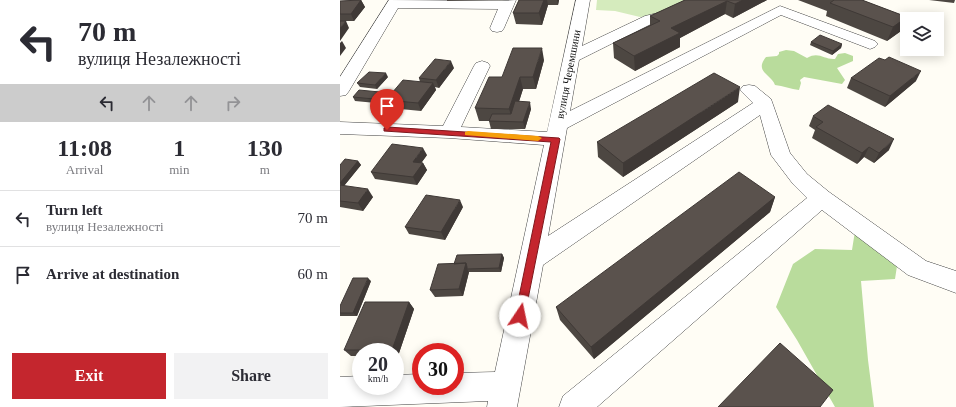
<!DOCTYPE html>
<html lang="en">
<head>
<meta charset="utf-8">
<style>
  body { margin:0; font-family:Georgia,serif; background:#f2f2f3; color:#2b2b33; height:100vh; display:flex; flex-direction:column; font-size:15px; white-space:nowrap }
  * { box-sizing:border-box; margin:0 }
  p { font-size:13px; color:#7c7c81 }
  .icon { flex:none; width:22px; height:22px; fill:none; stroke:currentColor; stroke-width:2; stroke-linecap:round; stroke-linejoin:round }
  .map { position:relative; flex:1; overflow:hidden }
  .details { display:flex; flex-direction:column; background:#fff; width:340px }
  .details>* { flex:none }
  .top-card { background:#fff; color:#2b2b33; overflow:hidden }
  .controls { position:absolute; left:560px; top:12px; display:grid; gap:8px }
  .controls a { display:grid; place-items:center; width:44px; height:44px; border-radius:0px; background:#fff; box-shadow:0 2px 10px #0003; font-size:20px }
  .speed { position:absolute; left:12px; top:343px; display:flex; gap:8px; font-size:20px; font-weight:700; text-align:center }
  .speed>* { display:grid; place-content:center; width:52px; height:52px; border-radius:50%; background:#fff; box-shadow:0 2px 10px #0003; line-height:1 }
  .speed small { font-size:10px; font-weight:400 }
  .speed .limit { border:6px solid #d22; background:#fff; color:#111 }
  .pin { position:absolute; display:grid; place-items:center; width:34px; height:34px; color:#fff; margin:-41px -17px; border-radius:50% 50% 50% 0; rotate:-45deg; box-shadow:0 0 4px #0007 }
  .pin .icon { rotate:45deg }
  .me { position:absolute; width:44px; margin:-22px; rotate:11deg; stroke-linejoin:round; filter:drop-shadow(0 0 3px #0008) }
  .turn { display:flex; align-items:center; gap:14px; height:84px; padding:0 12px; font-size:18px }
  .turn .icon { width:52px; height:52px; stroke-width:2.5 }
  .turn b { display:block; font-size:28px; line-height:34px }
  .lanes { display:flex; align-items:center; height:38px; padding:0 12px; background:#0003; justify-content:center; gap:20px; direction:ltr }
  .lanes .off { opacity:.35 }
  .eta { display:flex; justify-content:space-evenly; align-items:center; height:68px; text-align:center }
  .eta b { font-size:24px; font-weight:700; line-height:28px }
  .button { display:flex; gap:8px; margin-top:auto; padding:8px 12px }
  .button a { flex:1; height:46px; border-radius:0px; background:#c4262e; color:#fff; font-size:16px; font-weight:700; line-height:46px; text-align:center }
  .button a+a { background:#f2f2f3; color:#2b2b33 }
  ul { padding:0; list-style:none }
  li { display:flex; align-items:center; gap:12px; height:56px; padding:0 12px; border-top:1px solid #e1e1e2 }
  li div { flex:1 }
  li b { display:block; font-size:15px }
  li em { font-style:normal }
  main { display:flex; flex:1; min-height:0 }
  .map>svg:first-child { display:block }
</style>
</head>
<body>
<main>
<section class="details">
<div class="top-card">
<div class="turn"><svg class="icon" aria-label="left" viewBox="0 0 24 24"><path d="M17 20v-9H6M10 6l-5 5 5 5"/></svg><div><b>70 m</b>вулиця Незалежності</div></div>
<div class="lanes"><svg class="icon" aria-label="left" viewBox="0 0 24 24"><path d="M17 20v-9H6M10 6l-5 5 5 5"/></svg><svg class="icon off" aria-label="ahead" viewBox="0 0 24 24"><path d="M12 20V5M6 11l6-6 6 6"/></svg><svg class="icon off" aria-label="ahead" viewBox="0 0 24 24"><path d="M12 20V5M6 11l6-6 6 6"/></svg><svg class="icon off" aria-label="right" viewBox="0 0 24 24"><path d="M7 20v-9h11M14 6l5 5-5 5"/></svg></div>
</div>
<div class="eta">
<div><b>11:08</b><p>Arrival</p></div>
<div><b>1</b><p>min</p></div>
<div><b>130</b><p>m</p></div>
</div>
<ul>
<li><svg class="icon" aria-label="left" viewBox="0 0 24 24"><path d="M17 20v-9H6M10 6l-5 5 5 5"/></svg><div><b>Turn left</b><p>вулиця Незалежності</p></div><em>70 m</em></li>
<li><svg class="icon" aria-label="arrive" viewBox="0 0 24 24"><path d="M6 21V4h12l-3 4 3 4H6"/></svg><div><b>Arrive at destination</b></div><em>60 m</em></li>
</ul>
<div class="button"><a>Exit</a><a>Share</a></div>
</section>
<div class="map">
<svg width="616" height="407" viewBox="0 0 616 407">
  <rect width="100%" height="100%" fill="#fffdf5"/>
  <path fill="#d5ebbd" d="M257,0H366L317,15L300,17L275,11L256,10Z"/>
  <path fill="#b9dc9c" d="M446,50L454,51L467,58C479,51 484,60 495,59L498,54L505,53L513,56V61L497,68L505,80L502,84L464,77L460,80L461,83L459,90C451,89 443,86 435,85C431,74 414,72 426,57L437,56L439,54V52Z
    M515,231L557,266L555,279L521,281L528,360L534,407H495L457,340L436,307L453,264L475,249L512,250Z"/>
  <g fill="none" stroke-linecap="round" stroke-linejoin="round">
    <defs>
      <path id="minor" d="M49,0L162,1L176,0L164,28L162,31L157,32L152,31L150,28L158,9L58,8L9,91L6,95L0,96V77Z
        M236,0H250L242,46L305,16L339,8L358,0H377L375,3L349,14L315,22L239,60L230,111L440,6L535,41L538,44L535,47L530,49L525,47L441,15L227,128L208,236L413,103L400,90L403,86L409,85L415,86L431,99L450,153L467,174L489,192L586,261L616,271V293L568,275L482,210L257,407H219L223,396L467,198L453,184L431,155L420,115L203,265L177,407H147L148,401L0,407V377L21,376V386H55V375L81,374V386H115V373L155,372L204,145L109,138L0,134V122L103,126L134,66L136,63L142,61L148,63L150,66L121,127L207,132Z"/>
    </defs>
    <use href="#minor" stroke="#444" stroke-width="1"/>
    <use href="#minor" fill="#fff" fill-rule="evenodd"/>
  </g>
  <path fill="#4d4742" d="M21,0L25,7L14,21H0V1Z
    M107,0H149L107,1Z
    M179,0H219L218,5H208L202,25L176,24L173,13Z
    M345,0H427L393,18L385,14L340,38V47L295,71L274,58L273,43L310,25V16Z
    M458,0H522L567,17L561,31L547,41L486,16L487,11Z
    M589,0H615L614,3Z
    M471,42L502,44L501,48L492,55L470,45Z
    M204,60L196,89H183L179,101L191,109L185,129H151L149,121H139L135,108L162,77Z
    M545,60L576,81L545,107L507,88L511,78Z
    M114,68L99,88L95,87L96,90L81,111L50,108L46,100L80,82L79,78Z
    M48,77L37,89L20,87L17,83Z
    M42,96L36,103L15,101L13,97Z
    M398,102L283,177L258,157L257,142Z
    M473,116L549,150L534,163L524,157L517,164L472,138L475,130L469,126Z
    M87,155L81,163H83L87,170L77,185L35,179L31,172Z
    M18,161L21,165L4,186L33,197L23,211L0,207V165Z
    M435,197L430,212L254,359L220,320L216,307Z
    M123,207L105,240L69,234L65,227Z
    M162,254L164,258L161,272H129L123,296L95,297L90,290L114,264Z
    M31,281L17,316H0V306Z
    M69,302L74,309L58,356H55V352H21V356H11L4,350Z"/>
  <path fill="#3f3936" d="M21,0L25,7L14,21L11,14Z
    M204,0H207L208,5L202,25L199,13Z
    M217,0H219L218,5Z
    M403,0H427L393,18L395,4Z
    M387,1L385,14L340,38V47L295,71L294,56L331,28Z
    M567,17L561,31L547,41L553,27Z
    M6,21L9,28L0,41V28Z
    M2,41L6,48L0,56V43Z
    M502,44L501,48L492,55L493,51Z
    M202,48L204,60L196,89L193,77Z
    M111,61L114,68L99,88L96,80Z
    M581,71L576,81L545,107L550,96Z
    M46,73L48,77L37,89L35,85Z
    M180,77L183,89L173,121L169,109Z
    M93,83L96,90L81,111L78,103Z
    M400,87L398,102L283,177V163Z
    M40,92L42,96L36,103L34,99Z
    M190,102L191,109L185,129L183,122Z
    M554,139L549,150L534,163L539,153Z
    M529,147L524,157L517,164L522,153Z
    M83,148L87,155L77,169L73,162Z
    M18,161L21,165L3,187L0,183Z
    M83,163L87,170L77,185L73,177Z
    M28,189L33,197L23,211L18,203Z
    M435,197L430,212L254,359L251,347Z
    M120,200L123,207L105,240L101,232Z
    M162,254L164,258L161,272L159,268Z
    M126,263L128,269H127L129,272L123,296L119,289Z
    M28,278L31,281L17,316L13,313Z
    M69,302L74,309L58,356L52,350Z"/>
  <path fill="#5a524d" stroke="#3f3936" d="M21,0L11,14H0V1Z
    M179,0H204L199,13H173Z
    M345,0H403L395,4L387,1L331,28L340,33L294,56L273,43L320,21L310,16Z
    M494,0H522L567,17L553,27L490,3Z
    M0,21H6L0,28Z
    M480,35L502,44L493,51L471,42Z
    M173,48H202L193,77H180L169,109L135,108L149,77H162Z
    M549,57L581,71L550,96L511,78L539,58L545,60Z
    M95,59L111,61L96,80L79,78Z
    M29,72L46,73L35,85L17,83Z
    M374,73L400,87L283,163L257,142Z
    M63,80L93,83L78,103L46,100Z
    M19,90L40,92L34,99L13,97Z
    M175,101L190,102L183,122L149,121L152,114H171Z
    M488,105L554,139L539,153L529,147L522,153L476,127L483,122L473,116Z
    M52,144L83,148L73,162L83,163L73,177L31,172Z
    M5,159L18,161L0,183V165Z
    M399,172L435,197L251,347L216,307Z
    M0,185L28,189L18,203L0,201Z
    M86,195L120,200L101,232L65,227Z
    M162,254L159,268L127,269V267L126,263L114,264L117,255Z
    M126,263L119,289L90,290L98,264Z
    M13,278H28L13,313H0V306Z
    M25,302H69L52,350H4Z
    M440,343L493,390L480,407H378Z"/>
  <path fill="#c4262e" stroke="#7f191e" d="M47,127L219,138L220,139L184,319L180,321L176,319L175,316L211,142L44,131V128Z"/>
  <path fill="#f59e0b" d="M128,131L198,136L202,138L198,141L125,135V132Z"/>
  <g text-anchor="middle" stroke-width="4" stroke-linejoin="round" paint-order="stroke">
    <g font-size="11" fill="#111" stroke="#fff">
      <text transform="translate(228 74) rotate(-79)" y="4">вулиця Черемшини</text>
    </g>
  </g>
</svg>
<div class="controls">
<a><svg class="icon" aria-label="layers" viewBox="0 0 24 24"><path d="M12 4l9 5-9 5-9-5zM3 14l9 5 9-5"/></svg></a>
</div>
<div class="speed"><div>20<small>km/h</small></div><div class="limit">30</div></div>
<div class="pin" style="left:47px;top:130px;background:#d93025"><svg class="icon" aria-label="arrive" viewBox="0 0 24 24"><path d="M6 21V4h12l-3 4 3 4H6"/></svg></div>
<svg class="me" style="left:180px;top:316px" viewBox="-20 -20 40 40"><circle r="19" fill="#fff"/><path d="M0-13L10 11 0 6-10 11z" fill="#c4262e"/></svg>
</div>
</main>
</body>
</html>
